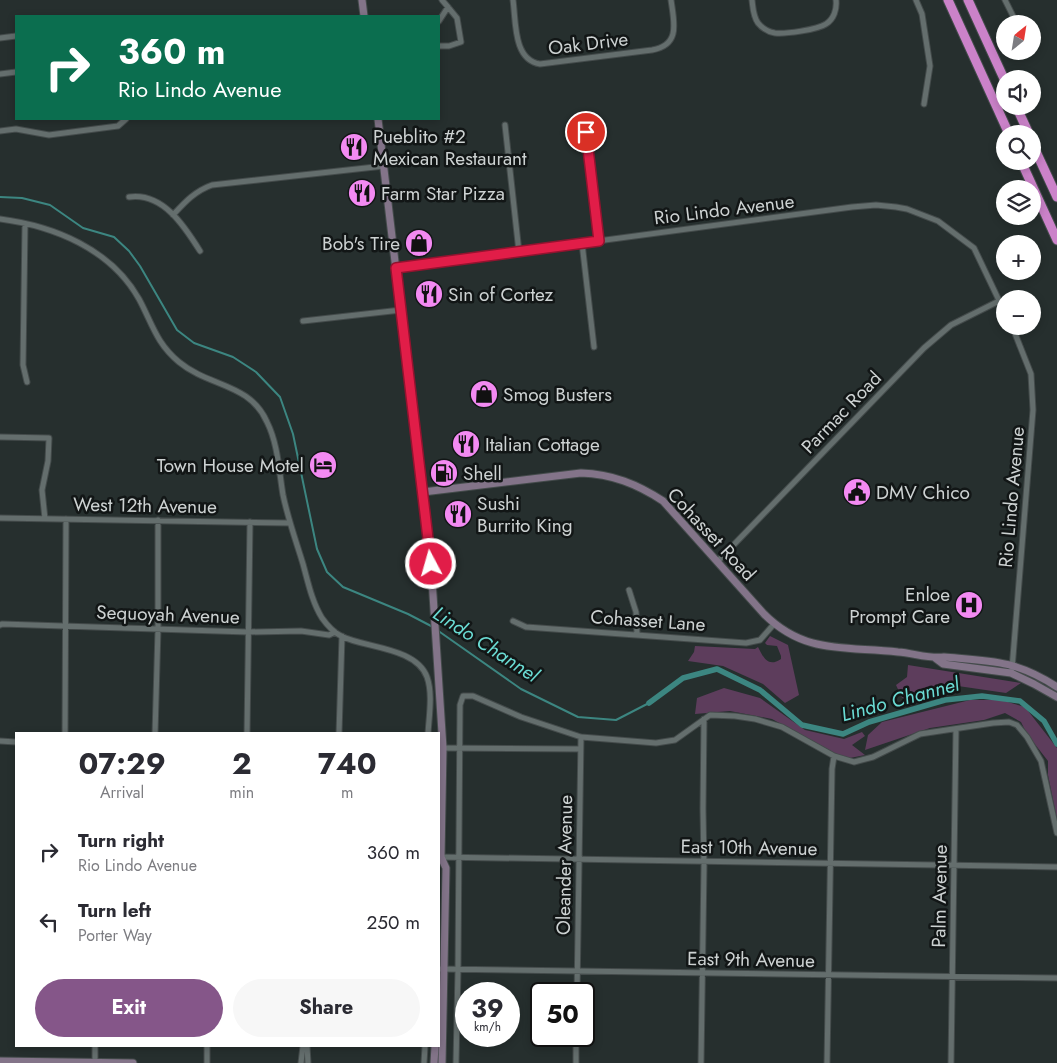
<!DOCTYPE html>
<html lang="en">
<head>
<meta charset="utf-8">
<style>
  body { margin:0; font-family:Jost,sans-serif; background:#f7f7f7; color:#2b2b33; height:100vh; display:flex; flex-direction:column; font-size:19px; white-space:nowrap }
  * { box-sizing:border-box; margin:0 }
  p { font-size:16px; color:#7c7c81 }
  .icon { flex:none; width:28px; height:28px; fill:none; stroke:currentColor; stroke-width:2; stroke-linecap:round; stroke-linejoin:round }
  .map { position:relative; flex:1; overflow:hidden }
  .drawer { position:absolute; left:15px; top:732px; width:425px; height:315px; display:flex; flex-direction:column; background:#fff; border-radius:0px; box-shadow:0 2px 8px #0003 }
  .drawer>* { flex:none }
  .banner { position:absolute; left:15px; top:15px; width:425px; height:105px; border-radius:0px; box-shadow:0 2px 8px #0003; background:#0b6e4f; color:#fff; overflow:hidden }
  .needle { width:32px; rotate:30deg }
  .fabs { position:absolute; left:996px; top:15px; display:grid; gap:10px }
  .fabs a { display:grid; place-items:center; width:45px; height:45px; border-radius:50%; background:#fff; box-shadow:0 2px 8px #0003; font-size:25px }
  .speed { position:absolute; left:455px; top:982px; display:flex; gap:10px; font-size:25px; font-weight:700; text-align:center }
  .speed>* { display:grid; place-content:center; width:65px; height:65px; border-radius:50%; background:#fff; box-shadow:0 2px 8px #0003; line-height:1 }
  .speed small { font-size:12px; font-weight:400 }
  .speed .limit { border:2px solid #111; border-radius:8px; background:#fff; color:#111 }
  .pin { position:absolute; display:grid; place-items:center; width:42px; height:42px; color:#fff; margin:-21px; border:2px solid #fff; border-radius:50%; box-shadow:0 1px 5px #0007 }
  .me { position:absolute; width:55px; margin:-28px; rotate:354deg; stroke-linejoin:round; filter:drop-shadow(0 0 4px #0008) }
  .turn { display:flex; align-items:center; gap:18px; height:105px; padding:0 20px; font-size:22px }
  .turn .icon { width:65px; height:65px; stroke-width:2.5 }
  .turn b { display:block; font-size:35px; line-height:42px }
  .eta { display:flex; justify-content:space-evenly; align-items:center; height:85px; text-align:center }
  .eta b { font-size:30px; font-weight:700; line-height:35px }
  .cta { display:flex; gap:10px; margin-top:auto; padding:10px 20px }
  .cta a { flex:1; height:58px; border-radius:30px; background:#855689; color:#fff; font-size:20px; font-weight:700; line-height:58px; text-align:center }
  .cta a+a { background:#f7f7f7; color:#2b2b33 }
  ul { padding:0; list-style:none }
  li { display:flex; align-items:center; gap:15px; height:70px; padding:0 20px }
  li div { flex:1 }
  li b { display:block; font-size:19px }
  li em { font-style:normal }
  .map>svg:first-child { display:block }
</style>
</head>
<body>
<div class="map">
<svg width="1057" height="1063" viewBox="0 0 1057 1063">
  <rect width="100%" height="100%" fill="#262f2e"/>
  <path fill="#5d3d5c" d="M770,636L788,645L799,695L785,703L763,684L723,666L688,661L694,652L695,646L755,649L758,647C763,657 768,668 781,659V656L777,646L767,645L765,643Z
    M908,665L1021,683L1006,693L958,686L902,698L896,685L907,677Z
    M724,688L760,698L805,730L844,739L862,732L865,736L852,745L865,755L845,759L772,719L730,711L695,714L697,698Z
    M970,700H1001L1025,707L1057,748V819L1048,775V761L1027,734L1021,722L1005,713L984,720L930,728L865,750L868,735L882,722Z"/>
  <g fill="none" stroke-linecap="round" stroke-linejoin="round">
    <path stroke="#3c8681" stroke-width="2" d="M0,197L22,198L50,205L83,228L114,237L129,251L140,266L177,330L194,343L233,357L256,372L280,397L293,434L317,549L327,572L343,587L408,614L433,627
      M437,630L521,689L578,717L616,720L649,703"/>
    <path stroke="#3c8681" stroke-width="5.5" d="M649,703L683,678L717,669L760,690L802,725L843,734L869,722L945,700L982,696L1020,701L1044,721L1057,744"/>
    <defs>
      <path id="street" d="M442,0L448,7
        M513,0C516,21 513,60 540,64L652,50C681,45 674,22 671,0
        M752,0C753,8 753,16 758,23C762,28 769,32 775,33C785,34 817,30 826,24C834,19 837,9 836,0
        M916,0L922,14L930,66L924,104
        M1005,0L1017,24
        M439,21L448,7L457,18L461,42L449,46H439
        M0,38L16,36
        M0,74L16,72
        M505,125L519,252
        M0,131L16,129L49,135L118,126L126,119
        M586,132L599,241
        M129,197C163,192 185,227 200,251
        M173,215C185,202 195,191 212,185L384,166
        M0,219C54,226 111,249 139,299C152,323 156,343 179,362C209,387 250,383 267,422C278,444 279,471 283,495C288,519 296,541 303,564C308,582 312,602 322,618C327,625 333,632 341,636C364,648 416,647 427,677C433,694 429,716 428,734
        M25,224L23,365L27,382
        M582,243L594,347
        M396,268L852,207L876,205L896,207L907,209L938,221L974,248L1005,313
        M303,321L401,310
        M0,437L49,438L48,461L42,490L45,519
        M0,518L290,523
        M718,561L924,348L951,325L999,301
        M629,590L636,612L637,634
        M513,621L526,627L746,643L760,640L774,624
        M0,625L2,624L248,632L301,631L329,635L335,632
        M1012,669L1033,410L1031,374L1012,326
        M65,734L66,519
        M155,734L158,629V520
        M247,734L250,522
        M339,734L342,636
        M0,741L16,742
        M439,748L580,749
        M439,857L1057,867
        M439,969L1057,978
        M577,994L581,737
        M307,1046L308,1063
        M95,1063V1046
        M207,1063V1046
        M301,1063L303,1046
        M424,1063L425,1046
        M456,1063L458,970L460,705L463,696H473L521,717L581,737L656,743L675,740L710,715L735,716L755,719L782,727L834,756L854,762L873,757L920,734L993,723L1009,722L1017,725L1027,737L1041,761L1057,833
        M576,1063V1036
        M701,1063L704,866L703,809L704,719
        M827,1063L832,769L834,756
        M951,1063L956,729"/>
      <path id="secondary" d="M362,0L364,16
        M378,119L431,564L443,748L441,857L446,868L442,1063
        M423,492L581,473C612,474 637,484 663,501L764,614C805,655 846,646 898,652C913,653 929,659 944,657C991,661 1016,660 1057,687
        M935,658L943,664L1011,673L1034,684L1057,697
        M0,1061L133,1063
        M434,1063L435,1046"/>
      <path id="highway" d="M948,0L1009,134
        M968,0L1005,81
        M1016,106L1029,134
        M1032,143L1057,197
        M1021,161L1057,240"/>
    </defs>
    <use href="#street" stroke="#444b4b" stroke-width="7"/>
    <use href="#secondary" stroke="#444b4b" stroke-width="9"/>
    <use href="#highway" stroke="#444b4b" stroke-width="11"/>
    <use href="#street" stroke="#646e6d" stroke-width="5"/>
    <use href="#secondary" stroke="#837489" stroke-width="7"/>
    <use href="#highway" stroke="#cb82c9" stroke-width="9"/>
  </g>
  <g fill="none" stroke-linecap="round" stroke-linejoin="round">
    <defs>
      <path id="route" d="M431,564L396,268L599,241L586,132"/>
    </defs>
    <use href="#route" stroke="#92132f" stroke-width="12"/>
    <use href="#route" stroke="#e11d48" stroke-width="9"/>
  </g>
  <defs>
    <symbol id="restaurant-disc" viewBox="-11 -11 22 22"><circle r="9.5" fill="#f38af2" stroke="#121616"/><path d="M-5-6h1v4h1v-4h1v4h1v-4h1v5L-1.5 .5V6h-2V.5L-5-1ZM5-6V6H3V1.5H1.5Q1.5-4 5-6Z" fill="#111"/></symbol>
    <symbol id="shop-disc" viewBox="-11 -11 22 22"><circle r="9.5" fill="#f38af2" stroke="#121616"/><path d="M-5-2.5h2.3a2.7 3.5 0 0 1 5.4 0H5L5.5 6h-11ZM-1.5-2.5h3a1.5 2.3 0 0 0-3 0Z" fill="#111"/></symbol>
    <symbol id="hotel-disc" viewBox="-11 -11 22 22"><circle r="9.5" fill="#f38af2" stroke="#121616"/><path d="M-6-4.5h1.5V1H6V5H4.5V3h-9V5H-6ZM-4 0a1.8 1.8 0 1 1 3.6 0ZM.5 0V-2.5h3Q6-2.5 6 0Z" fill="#111"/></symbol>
    <symbol id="fuel-disc" viewBox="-11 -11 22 22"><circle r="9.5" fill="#f38af2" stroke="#121616"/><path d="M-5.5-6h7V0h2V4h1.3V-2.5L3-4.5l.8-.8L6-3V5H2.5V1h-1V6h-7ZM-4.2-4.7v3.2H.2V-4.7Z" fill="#111"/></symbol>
    <symbol id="civic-disc" viewBox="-11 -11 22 22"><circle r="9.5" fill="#f38af2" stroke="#121616"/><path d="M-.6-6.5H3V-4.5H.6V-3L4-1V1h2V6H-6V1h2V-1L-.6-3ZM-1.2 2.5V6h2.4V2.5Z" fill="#111"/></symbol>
    <symbol id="hospital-disc" viewBox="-11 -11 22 22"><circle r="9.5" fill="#f38af2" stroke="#121616"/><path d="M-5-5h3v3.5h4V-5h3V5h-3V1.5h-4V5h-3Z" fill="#111"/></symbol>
  </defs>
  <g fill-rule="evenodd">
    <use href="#restaurant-disc" x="338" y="131" width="32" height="32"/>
    <use href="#restaurant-disc" x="346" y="177" width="32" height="32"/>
    <use href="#shop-disc" x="403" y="227" width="32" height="32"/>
    <use href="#restaurant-disc" x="413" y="278" width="32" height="32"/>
    <use href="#shop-disc" x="468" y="378" width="32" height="32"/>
    <use href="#restaurant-disc" x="450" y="428" width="32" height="32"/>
    <use href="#hotel-disc" x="307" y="449" width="32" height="32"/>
    <use href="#fuel-disc" x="428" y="457" width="32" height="32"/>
    <use href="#civic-disc" x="841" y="476" width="32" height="32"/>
    <use href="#restaurant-disc" x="442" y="498" width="32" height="32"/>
    <use href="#hospital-disc" x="953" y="589" width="32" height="32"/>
  </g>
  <g text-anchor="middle" stroke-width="5" stroke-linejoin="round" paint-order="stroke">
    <g font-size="19" fill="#cdd2d2" stroke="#121616">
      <text transform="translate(588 43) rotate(-7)" y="7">Oak Drive</text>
      <text transform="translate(724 209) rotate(-7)" y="7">Rio Lindo Avenue</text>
      <text transform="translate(841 412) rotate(-46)" y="7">Parmac Road</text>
      <text transform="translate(1011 497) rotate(-85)" y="7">Rio Lindo Avenue</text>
      <text transform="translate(145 505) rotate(1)" y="7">West 12th Avenue</text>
      <text transform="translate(712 534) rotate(47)" y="7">Cohasset Road</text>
      <text transform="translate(168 614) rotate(2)" y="7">Sequoyah Avenue</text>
      <text transform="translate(648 620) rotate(4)" y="7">Cohasset Lane</text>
      <text transform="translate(749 847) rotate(1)" y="7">East 10th Avenue</text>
      <text transform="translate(564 865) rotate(-89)" y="7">Oleander Avenue</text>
      <text transform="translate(939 896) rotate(-89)" y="7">Palm Avenue</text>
      <text transform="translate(751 959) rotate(1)" y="7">East 9th Avenue</text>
    </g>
    <g font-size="19" fill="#cdd2d2" stroke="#121616" text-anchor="start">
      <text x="373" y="143">Pueblito #2<tspan x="373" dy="22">Mexican Restaurant</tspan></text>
      <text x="381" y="200">Farm Star Pizza</text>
      <text x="400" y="250" text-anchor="end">Bob's Tire</text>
      <text x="448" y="301">Sin of Cortez</text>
      <text x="503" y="401">Smog Busters</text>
      <text x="485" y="451">Italian Cottage</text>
      <text x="304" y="472" text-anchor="end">Town House Motel</text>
      <text x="463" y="480">Shell</text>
      <text x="876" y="499">DMV Chico</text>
      <text x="477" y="510">Sushi<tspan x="477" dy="22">Burrito King</tspan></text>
      <text x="950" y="601" text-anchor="end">Enloe<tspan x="950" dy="22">Prompt Care</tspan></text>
    </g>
    <g font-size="20" font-style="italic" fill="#6adbd3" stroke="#121616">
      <text transform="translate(486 644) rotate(33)" y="7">Lindo Channel</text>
      <text transform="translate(900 699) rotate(-15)" y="7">Lindo Channel</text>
    </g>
  </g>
</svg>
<div class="fabs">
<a><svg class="needle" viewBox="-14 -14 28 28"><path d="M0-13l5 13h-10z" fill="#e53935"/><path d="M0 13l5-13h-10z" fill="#7c7c81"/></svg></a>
<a><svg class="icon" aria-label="sound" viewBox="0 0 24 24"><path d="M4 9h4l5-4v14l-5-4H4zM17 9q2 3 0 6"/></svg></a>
<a><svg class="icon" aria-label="search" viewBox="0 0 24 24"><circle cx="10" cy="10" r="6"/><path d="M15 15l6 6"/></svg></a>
<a><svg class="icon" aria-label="layers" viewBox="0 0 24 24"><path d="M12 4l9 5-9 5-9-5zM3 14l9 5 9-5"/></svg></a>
<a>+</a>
<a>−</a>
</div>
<div class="speed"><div>39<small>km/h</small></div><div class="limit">50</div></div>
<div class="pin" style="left:586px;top:132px;background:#d93025"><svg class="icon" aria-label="arrive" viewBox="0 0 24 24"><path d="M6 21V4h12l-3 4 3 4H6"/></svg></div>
<svg class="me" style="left:431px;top:564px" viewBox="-20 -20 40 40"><circle r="17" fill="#e11d48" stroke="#fff" stroke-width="3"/><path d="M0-11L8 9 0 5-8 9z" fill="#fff"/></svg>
<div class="banner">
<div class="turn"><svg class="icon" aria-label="right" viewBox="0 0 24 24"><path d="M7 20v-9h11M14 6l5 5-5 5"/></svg><div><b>360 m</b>Rio Lindo Avenue</div></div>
</div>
<section class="drawer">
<div class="eta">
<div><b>07:29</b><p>Arrival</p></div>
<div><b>2</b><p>min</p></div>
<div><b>740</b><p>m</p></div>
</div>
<ul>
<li><svg class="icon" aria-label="right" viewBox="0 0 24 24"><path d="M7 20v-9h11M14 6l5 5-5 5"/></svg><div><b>Turn right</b><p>Rio Lindo Avenue</p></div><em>360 m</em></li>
<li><svg class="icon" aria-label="left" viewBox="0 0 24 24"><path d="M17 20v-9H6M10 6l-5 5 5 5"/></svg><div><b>Turn left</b><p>Porter Way</p></div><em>250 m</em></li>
</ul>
<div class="cta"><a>Exit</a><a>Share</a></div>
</section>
</div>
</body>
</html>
